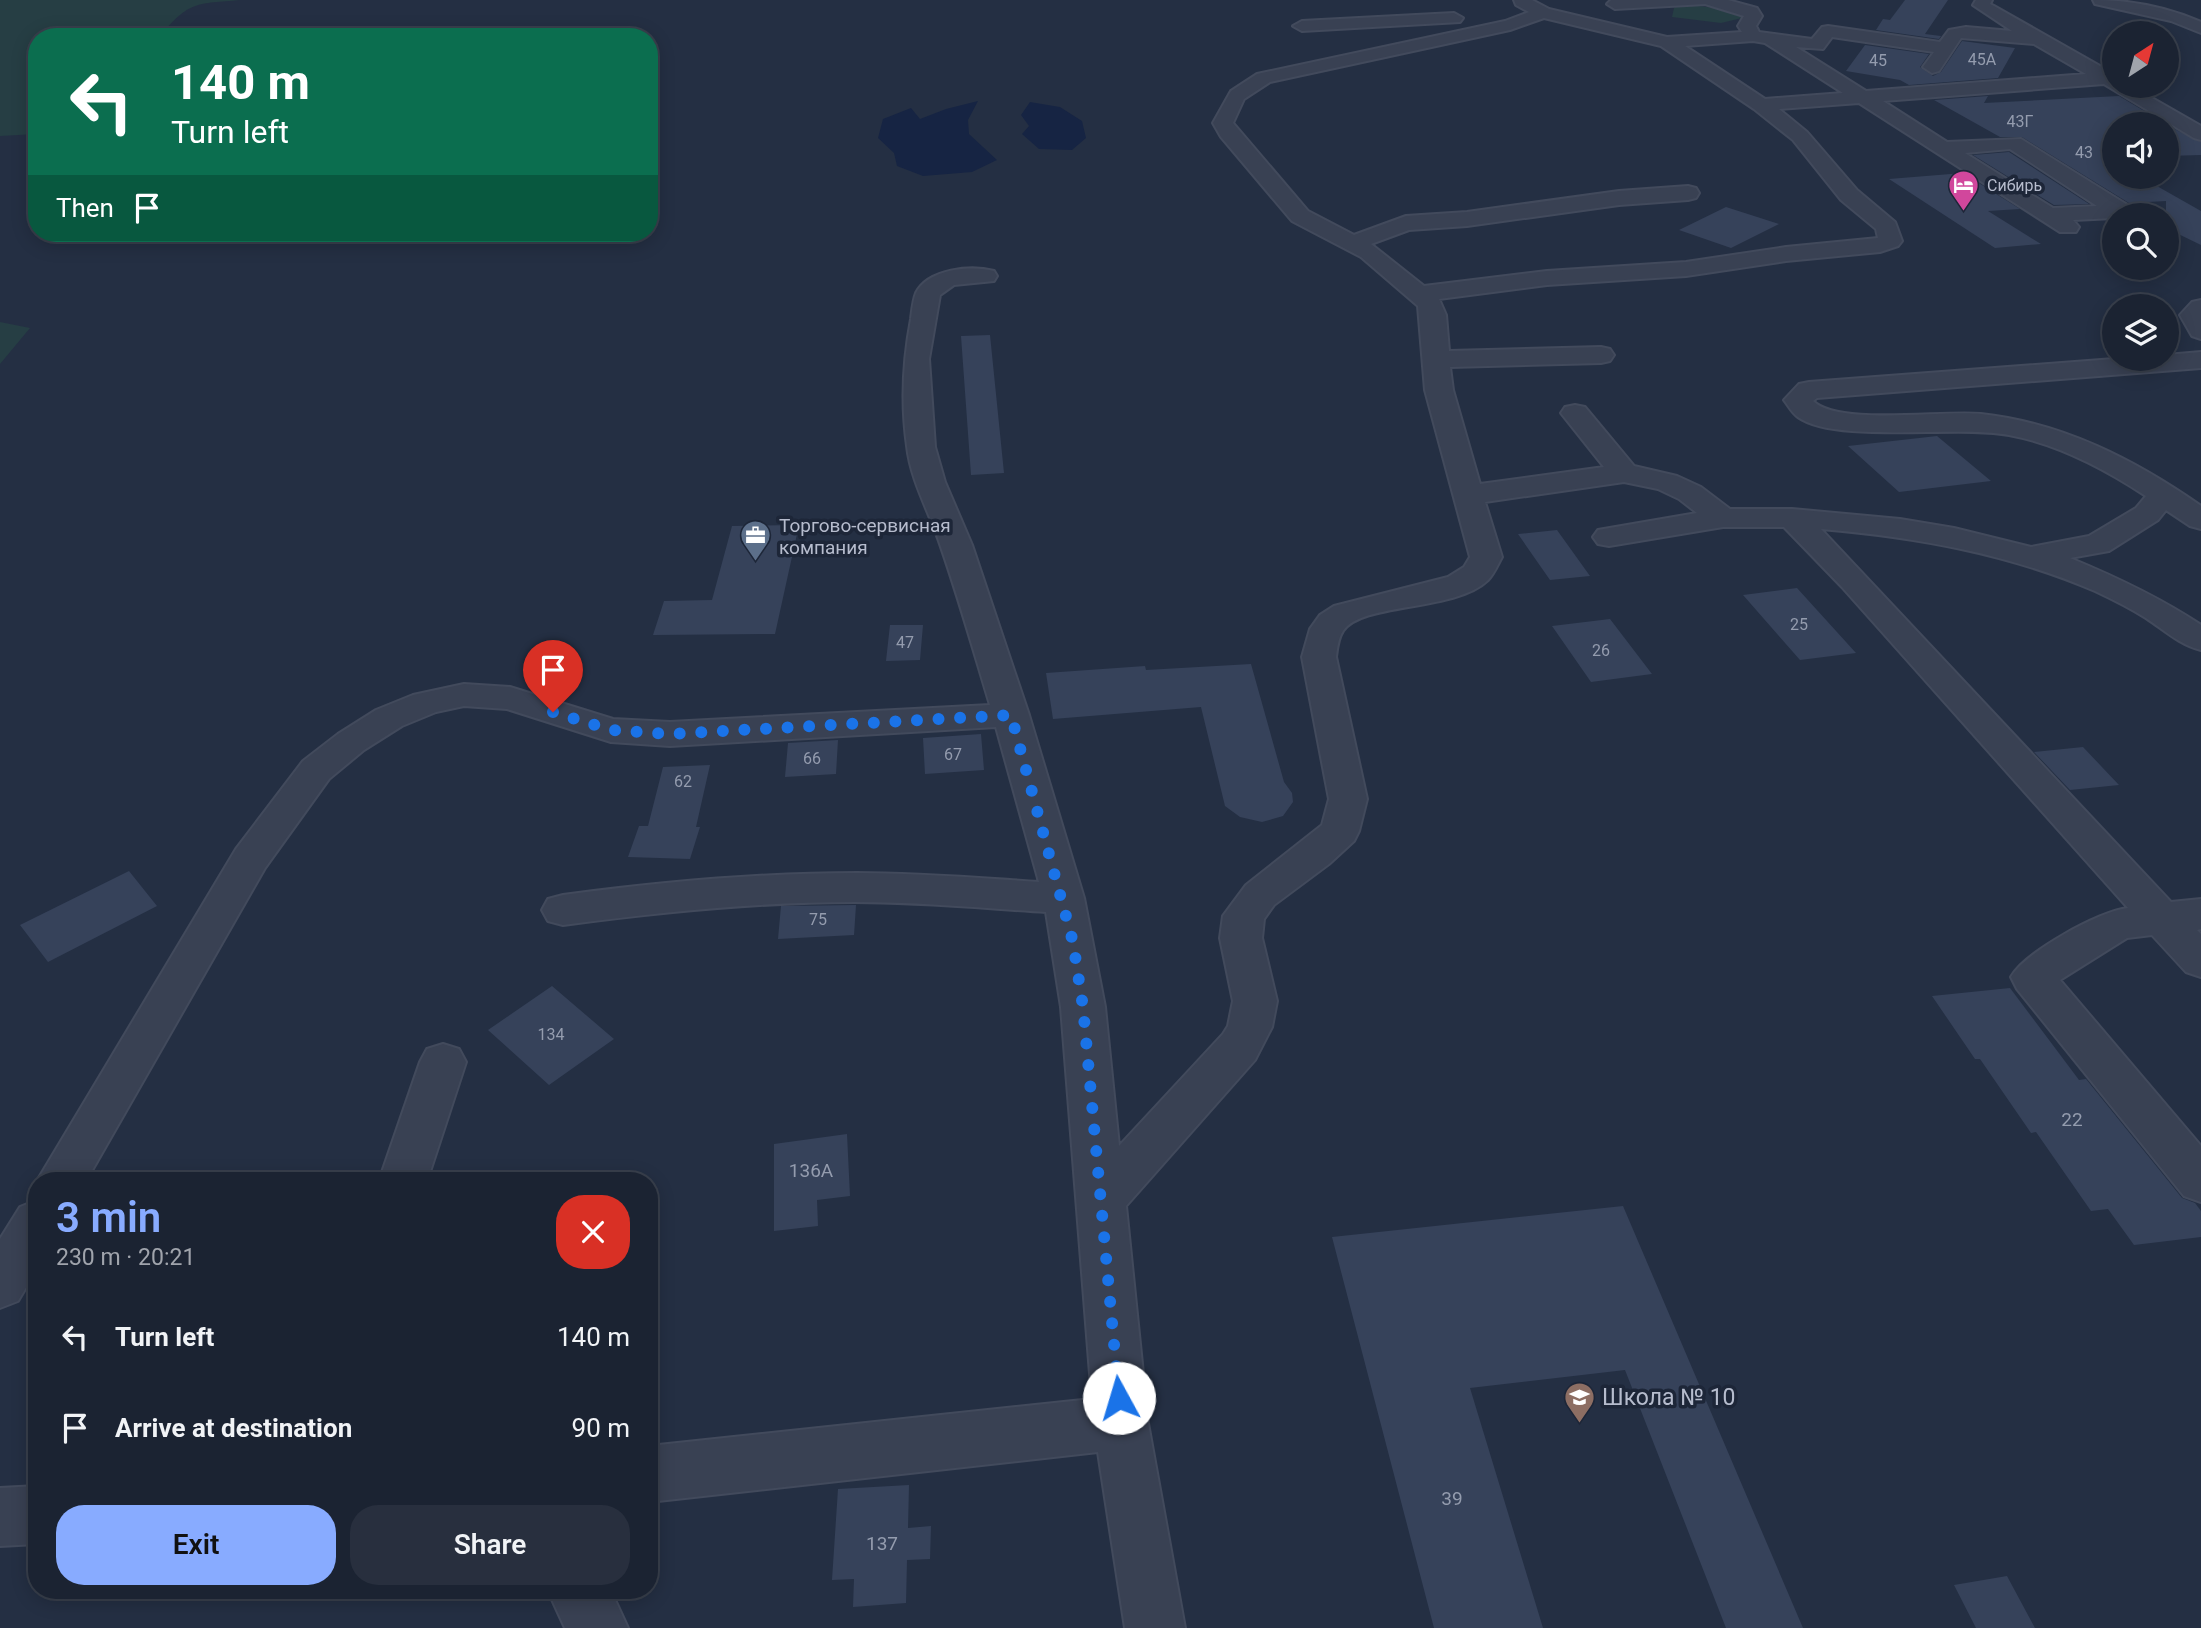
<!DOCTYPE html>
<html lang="en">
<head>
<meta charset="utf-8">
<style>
  body { margin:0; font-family:Roboto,sans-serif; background:#282f3e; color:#f1f3f6; height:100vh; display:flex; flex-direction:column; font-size:26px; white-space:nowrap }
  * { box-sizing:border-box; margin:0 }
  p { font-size:23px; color:#a0a4ac }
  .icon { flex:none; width:38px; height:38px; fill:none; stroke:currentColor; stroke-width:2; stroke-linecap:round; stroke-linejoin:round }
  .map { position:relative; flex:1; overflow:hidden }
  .details { position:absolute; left:28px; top:1172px; width:630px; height:427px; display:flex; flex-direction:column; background:#1b2332; border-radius:28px; box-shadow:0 4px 18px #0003,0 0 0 2px #39404d }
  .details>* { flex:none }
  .banner { position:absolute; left:28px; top:28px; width:630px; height:214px; border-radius:28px; box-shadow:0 4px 18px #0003,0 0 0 2px #39404d; background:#0b6e4f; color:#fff; overflow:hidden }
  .needle { width:46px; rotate:36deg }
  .fabs { position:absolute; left:2102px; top:21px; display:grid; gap:14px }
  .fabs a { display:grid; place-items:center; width:77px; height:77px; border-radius:50%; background:#1b2332; box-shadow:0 4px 18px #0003,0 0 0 2px #39404d; font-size:35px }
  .pin { position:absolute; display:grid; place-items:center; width:60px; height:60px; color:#fff; margin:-72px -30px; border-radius:50% 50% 50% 0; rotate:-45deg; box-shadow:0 0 7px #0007 }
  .pin .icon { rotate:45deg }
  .me { position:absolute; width:77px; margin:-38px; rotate:354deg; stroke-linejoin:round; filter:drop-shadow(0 0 5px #0008) }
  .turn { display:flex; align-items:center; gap:24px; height:147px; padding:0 28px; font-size:32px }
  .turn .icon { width:91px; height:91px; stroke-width:2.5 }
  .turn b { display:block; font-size:49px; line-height:60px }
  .then { display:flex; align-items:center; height:66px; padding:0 28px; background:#0003; gap:14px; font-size:26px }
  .round { display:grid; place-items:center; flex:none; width:74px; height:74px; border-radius:28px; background:#282f3e }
  .head { display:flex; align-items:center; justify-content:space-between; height:119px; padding:0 28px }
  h1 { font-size:42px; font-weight:600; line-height:52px; color:#88abff }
  .action { display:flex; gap:14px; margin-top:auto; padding:14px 28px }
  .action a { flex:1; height:80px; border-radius:28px; background:#88abff; color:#111; font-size:28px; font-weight:600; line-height:80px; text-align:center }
  .action a+a { background:#282f3e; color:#f1f3f6 }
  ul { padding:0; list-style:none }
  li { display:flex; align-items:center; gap:21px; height:91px; padding:0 28px }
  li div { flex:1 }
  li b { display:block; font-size:26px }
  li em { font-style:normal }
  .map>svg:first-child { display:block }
</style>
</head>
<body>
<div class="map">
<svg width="2201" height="1628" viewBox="0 0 2201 1628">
  <rect width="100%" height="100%" fill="#242f43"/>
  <path fill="#263e44" d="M0,0H241C196,4 190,0 159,37H37V134L0,136Z
    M1681,4L1742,11V18L1721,23L1672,17L1674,8Z
    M0,322L30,328L0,364Z"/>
  <path fill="#162443" d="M978,101L968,120L969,134L997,160L972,172L923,176L897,166L894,153L878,138L883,119L911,108L920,119L946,109Z
    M1030,102L1060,107L1082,121L1086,138L1072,150L1039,149L1022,134L1029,126L1021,115Z"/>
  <path fill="#36425a" d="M1905,0H1948L1925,34L1941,36L1939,39L1876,30L1883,19L1890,20Z
    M1962,41L2015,48L1998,78L1909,85L1900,80L1846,71L1865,45L1929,54L1920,67L1933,76L1941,72Z
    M1988,96L1984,103L2119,96L2166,124H2114V159H2110L2114,161V177H2141L2201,211V245L2166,228V201L2129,203L2022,137H2000L1934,100Z
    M2166,125L2201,142V155L2166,156Z
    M2009,152L2089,204L2054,205L1973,155Z
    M1963,173L2020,209L1988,211L2041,244L1995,248L1889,179Z
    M1726,207L1779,224L1731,248L1679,230Z
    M990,335L1004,473L971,475L961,336Z
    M1937,436L1991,481L1899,492L1848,446Z
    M799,525L775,634L653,635L664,601L712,600L732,526Z
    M1557,530L1590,576L1550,580L1518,534Z
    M1797,588L1856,653L1800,660L1743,595Z
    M1610,619L1652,674L1591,682L1552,626Z
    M890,625H923L920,660L886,661Z
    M1251,664L1284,782L1292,793L1293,802L1283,816L1262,822L1240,817L1225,806L1201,707L1053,719L1046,673L1145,666L1146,670Z
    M981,734L984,770L925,774L923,738Z
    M838,740L836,774L785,777L788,743Z
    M2083,747L2119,785L2070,790L2034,752Z
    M710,765L696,827H700L690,859L628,857L639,826H648L663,767Z
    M129,871L157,906L48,962L20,925Z
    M856,905L854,935L778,939L781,906Z
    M552,986L614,1039L549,1085L488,1030Z
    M2010,988L2079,1080L2086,1079L2182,1198L2195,1203L2201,1211V1237L2134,1245L2108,1209L2091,1211L2036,1132L2031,1133L1980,1059H1975L1932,996Z
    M847,1134L850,1196L817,1200L818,1226L774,1231V1144Z
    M1623,1206L1803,1628H1726L1625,1370L1470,1388L1543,1628H1434L1332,1237Z
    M909,1485L908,1528L931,1526L930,1559L907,1560L906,1603L853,1607L854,1579L832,1580L838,1489Z
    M2007,1576L2035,1628H1976L1954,1585Z"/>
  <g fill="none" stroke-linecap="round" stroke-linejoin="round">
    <defs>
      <path id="minor" d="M1514,0H1532L1549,9L1667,37L1742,32L1738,26L1744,16L1705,4L1615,9L1607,4L1611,0H1728L1757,8L1762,16L1756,26L1759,32L1812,39L1822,27L1828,26L1940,42L1949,30L1966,27L2012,31L1973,5L1976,0H1992L1990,4L1994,6L2114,74V86H2131L2201,126V140L2194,138L2104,84L1883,101L1947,142L2021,139L2129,206L2132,211L2129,215H2114V218L2073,220L2079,227L2076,232H2060L1859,103L1779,109L1807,132L1857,190L1895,222L1902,241L1898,246L1880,252L1786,261L1686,276L1547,285L1439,299L1446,315L1449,351L1601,347L1610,349L1614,355L1610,361L1601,363L1450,367L1453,390L1480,484L1604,467L1561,413L1565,407L1575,405L1585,407L1634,466L1677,476L1701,487L1730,509H1792L1900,519L1954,528L2031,547L2089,536L2136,508L2146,496C2105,469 2058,444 2009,435C1957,425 1836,444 1798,417C1792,413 1788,405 1784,400L1799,384L1809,382L2114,359H2166V355L2201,352V368L1817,398L1813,401C1838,426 1943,410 1981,414C2063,423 2135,460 2201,506V529L2190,526L2166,510L2158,520L2109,551L2070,558C2116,577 2159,597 2201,625V650C2180,645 2164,630 2146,618C2130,608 2112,599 2095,591C2007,553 1915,537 1821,529L2171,902L2201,899V929L2197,930L2201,934V977L2186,972L2152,935L2127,938L2060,980L2201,1146V1202L2184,1196L2017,989L2011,977C2024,953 2099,911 2128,908L1842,587L1784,527H1723L1609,546L1598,544L1593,537L1598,530L1697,513L1679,499L1658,489L1624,482L1485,502L1502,557C1498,564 1494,574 1488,580C1455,612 1362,602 1343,631C1338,638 1337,649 1336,657L1367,799L1359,831L1354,841L1329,864L1274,905L1264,919L1262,938L1277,1001L1272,1027L1255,1060L1126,1206L1148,1423L1185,1628H1125L1098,1452L649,1502V1446L1092,1399L1061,1007L1046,912C982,908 919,902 855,902C757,902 660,912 563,925L548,921L542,910L548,899L563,895C661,882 759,873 857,873C918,873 978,878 1039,882L996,727L670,746L611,742L507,709L464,706L436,712L402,726L364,750L329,779L265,868L86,1181H37L236,849L303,761L338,734L376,710L413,695L464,684L510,687L613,719L670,722L990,705C974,652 959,599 941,547C930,513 911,482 907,446C901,404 903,361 911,319C912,311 913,300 916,293C928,269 971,265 994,271L997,276L994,281L954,285L940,295L929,359L935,447L945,482L972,545L1029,715L1084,898L1105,1007L1119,1146L1223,1034L1228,1026L1233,1001L1220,938L1223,916L1246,885L1322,825L1329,799L1302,657L1310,629L1320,615L1334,606L1448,577L1464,567L1470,557L1425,390L1418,306L1361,257L1292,221L1221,137L1213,123L1231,91L1257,74L1505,21L1529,12L1516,5ZM1544,18L1661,46L1754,109L1793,140L1841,200L1876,229L1878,238L1786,247L1686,262L1547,271L1424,286L1371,244L1409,230L1467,226L1619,205L1688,200L1696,198L1699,193L1696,188L1688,186L1619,191L1467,212L1406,216L1354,235L1308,211L1233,123L1244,99L1270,82L1510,30ZM1832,37L1934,52L1923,67L1932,73L1939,71L1961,38L2034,44L2086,74L1866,91L1796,47L1823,49ZM1753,41L1765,43L1843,93L1765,99L1685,46ZM2010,149L2097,206L2053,208L1965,153Z
        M2093,0C2130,0 2167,7 2201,22V33L2171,21L2095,4Z
        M1454,13L1463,18L1460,22L1302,31L1293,26L1302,21Z
        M2201,300V339L2192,336L2180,315L2192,302Z
        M443,1044L459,1049L466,1062L427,1181H379L420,1062L427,1049Z
        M37,1200V1269L18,1301L0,1308V1239L20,1207Z
        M37,1486V1544L0,1546V1488Z
        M548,1591H611L628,1628H565Z"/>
    </defs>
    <use href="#minor" stroke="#424a5c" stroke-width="4"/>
    <use href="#minor" fill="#394153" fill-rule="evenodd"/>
  </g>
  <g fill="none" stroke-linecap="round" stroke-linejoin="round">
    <path stroke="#1a73e8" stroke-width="12" stroke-dasharray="0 21.6" d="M553,712L611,730L670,734L1011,715L1073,942L1083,1007L1119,1398"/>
  </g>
  <defs>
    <symbol id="hotel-pin" viewBox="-11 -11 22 30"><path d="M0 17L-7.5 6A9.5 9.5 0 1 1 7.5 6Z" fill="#d1479c" stroke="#1d2638"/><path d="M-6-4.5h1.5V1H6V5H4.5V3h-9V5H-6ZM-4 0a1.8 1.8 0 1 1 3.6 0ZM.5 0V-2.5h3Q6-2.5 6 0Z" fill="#fff"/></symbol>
    <symbol id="office-pin" viewBox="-11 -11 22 30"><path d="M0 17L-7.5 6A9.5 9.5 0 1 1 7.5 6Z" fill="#5c6f8a" stroke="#1d2638"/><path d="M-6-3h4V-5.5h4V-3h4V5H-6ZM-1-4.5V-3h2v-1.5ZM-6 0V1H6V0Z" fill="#fff"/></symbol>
    <symbol id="school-pin" viewBox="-11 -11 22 30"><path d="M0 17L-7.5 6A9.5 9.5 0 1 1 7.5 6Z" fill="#8d6e63" stroke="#1d2638"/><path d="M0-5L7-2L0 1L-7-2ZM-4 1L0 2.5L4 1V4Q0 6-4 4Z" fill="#fff"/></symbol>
  </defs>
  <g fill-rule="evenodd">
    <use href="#hotel-pin" x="1946" y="168" width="35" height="47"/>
    <use href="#office-pin" x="738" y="518" width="35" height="47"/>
    <use href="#school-pin" x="1562" y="1380" width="35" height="47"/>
  </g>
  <g text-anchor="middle" stroke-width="7" stroke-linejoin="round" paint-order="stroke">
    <g font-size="16" fill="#949cae">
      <text x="1982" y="65">45А</text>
      <text x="1878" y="66">45</text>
      <text x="2020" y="127">43Г</text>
      <text x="2084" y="158">43</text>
      <text x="1799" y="630">25</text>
      <text x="905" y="648">47</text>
      <text x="1601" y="656">26</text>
      <text x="953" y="760">67</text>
      <text x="812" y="764">66</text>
      <text x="683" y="787">62</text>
      <text x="818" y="925">75</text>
      <text x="551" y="1040">134</text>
    </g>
    <g font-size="16" fill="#b6bccd" stroke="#1d2638" text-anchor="start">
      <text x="1987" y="191">Сибирь</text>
    </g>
    <g font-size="19" fill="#b6bccd" stroke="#1d2638" text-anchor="start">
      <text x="779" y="532">Торгово-сервисная<tspan x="779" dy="22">компания</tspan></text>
    </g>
    <g font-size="19" fill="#949cae">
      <text x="2072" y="1126">22</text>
      <text x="811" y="1177">136А</text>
      <text x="1452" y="1505">39</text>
      <text x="882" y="1550">137</text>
    </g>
    <g font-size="23" fill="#b6bccd" stroke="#1d2638" text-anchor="start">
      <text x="1602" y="1405">Школа № 10</text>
    </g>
  </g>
</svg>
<div class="fabs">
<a><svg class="needle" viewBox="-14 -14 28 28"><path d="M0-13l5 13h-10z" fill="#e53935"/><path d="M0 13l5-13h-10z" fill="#a0a4ac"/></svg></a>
<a><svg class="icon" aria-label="sound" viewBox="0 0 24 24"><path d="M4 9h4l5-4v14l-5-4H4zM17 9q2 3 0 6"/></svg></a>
<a><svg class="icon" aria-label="search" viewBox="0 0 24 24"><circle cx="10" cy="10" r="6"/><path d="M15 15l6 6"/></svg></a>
<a><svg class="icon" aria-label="layers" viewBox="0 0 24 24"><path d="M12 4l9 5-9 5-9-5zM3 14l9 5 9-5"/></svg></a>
</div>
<div class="pin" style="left:553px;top:712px;background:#d93025"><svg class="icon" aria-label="arrive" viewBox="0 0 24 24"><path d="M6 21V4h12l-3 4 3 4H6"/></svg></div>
<svg class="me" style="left:1119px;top:1398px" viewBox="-20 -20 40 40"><circle r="19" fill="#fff"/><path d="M0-13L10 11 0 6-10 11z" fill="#1a73e8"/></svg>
<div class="banner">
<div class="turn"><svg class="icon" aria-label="left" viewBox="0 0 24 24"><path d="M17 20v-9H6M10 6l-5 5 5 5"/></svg><div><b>140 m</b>Turn left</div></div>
<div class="then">Then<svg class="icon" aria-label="arrive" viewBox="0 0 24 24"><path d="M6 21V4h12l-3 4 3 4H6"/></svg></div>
</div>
<section class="details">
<div class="head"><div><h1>3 min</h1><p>230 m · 20:21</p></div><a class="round" style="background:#d93025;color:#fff"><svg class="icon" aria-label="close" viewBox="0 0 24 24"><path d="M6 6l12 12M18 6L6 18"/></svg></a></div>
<ul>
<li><svg class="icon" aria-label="left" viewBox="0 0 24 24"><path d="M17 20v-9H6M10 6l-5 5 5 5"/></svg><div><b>Turn left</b></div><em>140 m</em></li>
<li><svg class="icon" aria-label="arrive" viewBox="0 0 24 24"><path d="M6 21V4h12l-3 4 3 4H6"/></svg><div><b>Arrive at destination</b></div><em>90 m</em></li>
</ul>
<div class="action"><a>Exit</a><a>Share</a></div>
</section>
</div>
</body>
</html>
